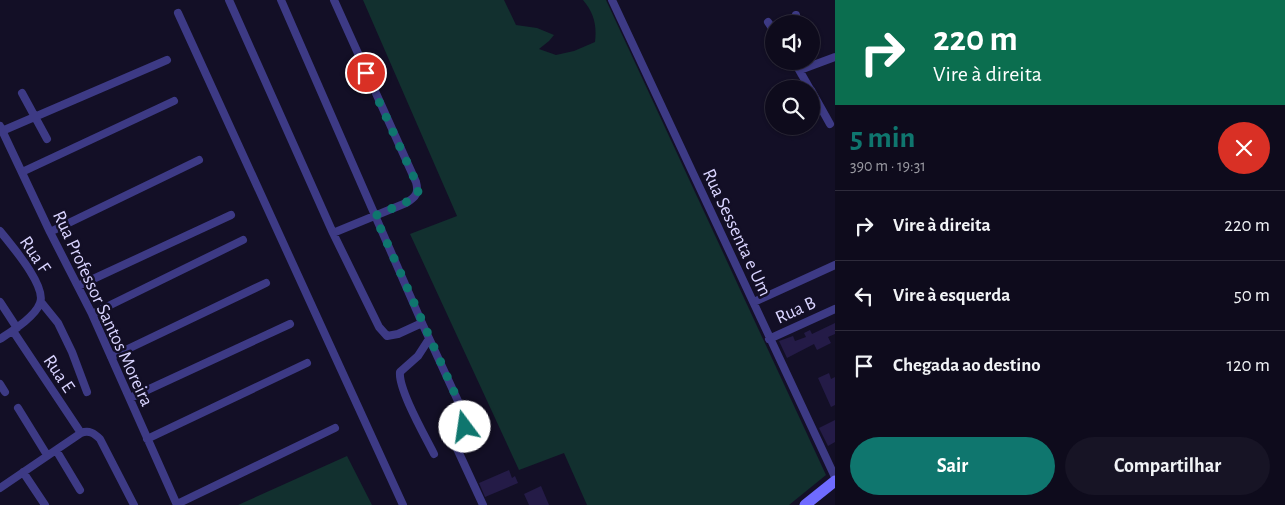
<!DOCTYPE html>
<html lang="pt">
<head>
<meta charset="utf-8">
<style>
  body { margin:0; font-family:"Alegreya Sans",sans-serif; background:#171425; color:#f1f3f6; height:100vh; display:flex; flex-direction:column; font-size:19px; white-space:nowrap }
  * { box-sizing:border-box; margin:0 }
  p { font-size:16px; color:#9b9ba3 }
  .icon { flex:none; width:28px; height:28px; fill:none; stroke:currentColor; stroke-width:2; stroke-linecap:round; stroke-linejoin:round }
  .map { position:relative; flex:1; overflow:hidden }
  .details { display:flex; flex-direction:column; background:#0e0b1c; width:450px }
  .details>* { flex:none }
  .banner { background:#0b6e4f; color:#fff; overflow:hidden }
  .controls { position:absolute; left:765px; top:15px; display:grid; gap:10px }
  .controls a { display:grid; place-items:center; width:55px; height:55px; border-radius:50%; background:#0e0b1c; box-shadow:0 1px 4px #0004,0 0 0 1px #2e2b3b; font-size:25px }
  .pin { position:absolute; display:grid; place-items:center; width:42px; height:42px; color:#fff; margin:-21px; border:2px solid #fff; border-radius:50%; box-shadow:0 1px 5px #0007 }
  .me { position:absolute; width:55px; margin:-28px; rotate:346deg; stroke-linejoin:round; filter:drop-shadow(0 0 4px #0008) }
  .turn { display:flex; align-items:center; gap:18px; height:105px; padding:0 15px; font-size:22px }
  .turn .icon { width:65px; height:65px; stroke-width:2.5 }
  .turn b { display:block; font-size:35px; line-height:42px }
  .round { display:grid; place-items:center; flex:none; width:52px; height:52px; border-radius:26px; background:#171425 }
  .head { display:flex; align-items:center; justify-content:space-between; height:85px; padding:0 15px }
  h1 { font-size:30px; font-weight:700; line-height:38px; color:#0f766e }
  .action { display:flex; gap:10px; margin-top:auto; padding:10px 15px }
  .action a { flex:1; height:58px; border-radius:30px; background:#0f766e; color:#fff; font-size:20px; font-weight:700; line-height:58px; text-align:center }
  .action a+a { background:#171425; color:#f1f3f6 }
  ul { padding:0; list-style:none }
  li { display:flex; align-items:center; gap:15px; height:70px; padding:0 15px; border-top:1px solid #2e2b3b }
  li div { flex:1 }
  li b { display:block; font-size:19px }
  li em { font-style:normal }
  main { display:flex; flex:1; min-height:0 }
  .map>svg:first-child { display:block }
</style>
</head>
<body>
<main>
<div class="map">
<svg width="835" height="505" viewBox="0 0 835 505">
  <rect width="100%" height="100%" fill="#130f26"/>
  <path fill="#12302f" d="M363,0H504L516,25L537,28L554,35L549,41L539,49L556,55L574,51L595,42C597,25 594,13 583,0H606L826,475L789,505H587L564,453L519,470L410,234L457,216Z
    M347,456L372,505H238Z"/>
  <path fill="#241b47" d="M835,323V334L828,337L831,343L817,350L814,344L787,358L779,341L793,336L795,341L806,337L804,333L810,330L812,334Z
    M829,373L831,379L835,377V405L831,407L818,378Z
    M835,420V442L828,446L819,428Z
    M509,470L512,478L515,476L518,483L485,497L479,483Z
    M541,486L549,505H529L524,494Z"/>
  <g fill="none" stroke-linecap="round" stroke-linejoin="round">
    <path stroke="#3d3a85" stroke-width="8" d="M229,0L333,233L379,327L387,336L398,334L422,323
      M281,0L422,323L464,414L465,427L453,440L483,505
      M612,0L835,477
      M178,13L403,505
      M796,15L798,24
      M768,22L774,31
      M794,61L810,89
      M800,70L835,57
      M811,90L830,124
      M22,93L47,139
      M0,126L50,232L92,314L177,505
      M2,131L167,60
      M22,172L174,101
      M0,231C11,245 47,286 40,303C35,317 12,331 0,339
      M50,232L199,160
      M333,233L406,203C416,197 419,193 416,182L334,0
      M78,286L231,215
      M0,302L17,328
      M41,302L58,323L72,352L87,392
      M754,302L835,265
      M92,314L243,240
      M13,331L81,433C89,430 94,433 100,439L134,505
      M429,339L418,356L400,372C398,389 425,436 434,454
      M769,339L835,309
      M111,357L266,283
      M0,384L5,392
      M130,398L290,324
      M18,408L47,455
      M147,439L307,363
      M56,450L80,490
      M23,472L45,505
      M0,488L81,433
      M177,504L335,428"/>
    <path stroke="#6f6bff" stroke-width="11" d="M805,505L835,481"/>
  </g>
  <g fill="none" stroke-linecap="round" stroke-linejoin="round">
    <path stroke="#0f766e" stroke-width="9" stroke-dasharray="0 16.2" d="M366,73L416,182L418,192L413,199L375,216L464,414L465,427"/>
  </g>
  <g text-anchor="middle" stroke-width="5" stroke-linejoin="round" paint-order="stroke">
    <g font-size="19" fill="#d9d4ff" stroke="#130f26">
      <text transform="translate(738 232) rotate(65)" y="7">Rua Sessenta e Um</text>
      <text transform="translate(36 254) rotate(56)" y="7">Rua F</text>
      <text transform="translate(104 308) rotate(65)" y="7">Rua Professor Santos Moreira</text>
      <text transform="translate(795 309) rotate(-24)" y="7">Rua B</text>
      <text transform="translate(60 373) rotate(56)" y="7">Rua E</text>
    </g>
  </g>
</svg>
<div class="controls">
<a><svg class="icon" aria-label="sound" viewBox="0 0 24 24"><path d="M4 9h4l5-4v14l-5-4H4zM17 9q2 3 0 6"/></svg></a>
<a><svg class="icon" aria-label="search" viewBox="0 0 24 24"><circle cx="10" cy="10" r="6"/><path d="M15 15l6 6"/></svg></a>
</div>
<div class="pin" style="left:366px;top:73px;background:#d93025"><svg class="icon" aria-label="arrive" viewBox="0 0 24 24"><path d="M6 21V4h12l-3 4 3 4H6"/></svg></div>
<svg class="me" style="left:465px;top:427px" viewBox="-20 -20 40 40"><circle r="19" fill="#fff"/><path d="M0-13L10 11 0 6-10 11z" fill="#0f766e"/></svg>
</div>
<section class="details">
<div class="banner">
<div class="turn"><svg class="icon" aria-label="right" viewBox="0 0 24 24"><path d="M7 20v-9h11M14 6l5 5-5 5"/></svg><div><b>220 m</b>Vire à direita</div></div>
</div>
<div class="head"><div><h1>5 min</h1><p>390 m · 19:31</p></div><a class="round" style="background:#d93025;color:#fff"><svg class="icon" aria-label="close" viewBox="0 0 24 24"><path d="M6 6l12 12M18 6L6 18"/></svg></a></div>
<ul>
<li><svg class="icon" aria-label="right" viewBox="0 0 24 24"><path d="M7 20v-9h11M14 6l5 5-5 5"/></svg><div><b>Vire à direita</b></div><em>220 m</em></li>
<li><svg class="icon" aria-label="left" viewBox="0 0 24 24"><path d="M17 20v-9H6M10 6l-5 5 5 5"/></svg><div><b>Vire à esquerda</b></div><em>50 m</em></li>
<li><svg class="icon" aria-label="arrive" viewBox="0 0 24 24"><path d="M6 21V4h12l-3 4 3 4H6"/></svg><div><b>Chegada ao destino</b></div><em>120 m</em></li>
</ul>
<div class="action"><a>Sair</a><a>Compartilhar</a></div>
</section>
</main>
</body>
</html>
